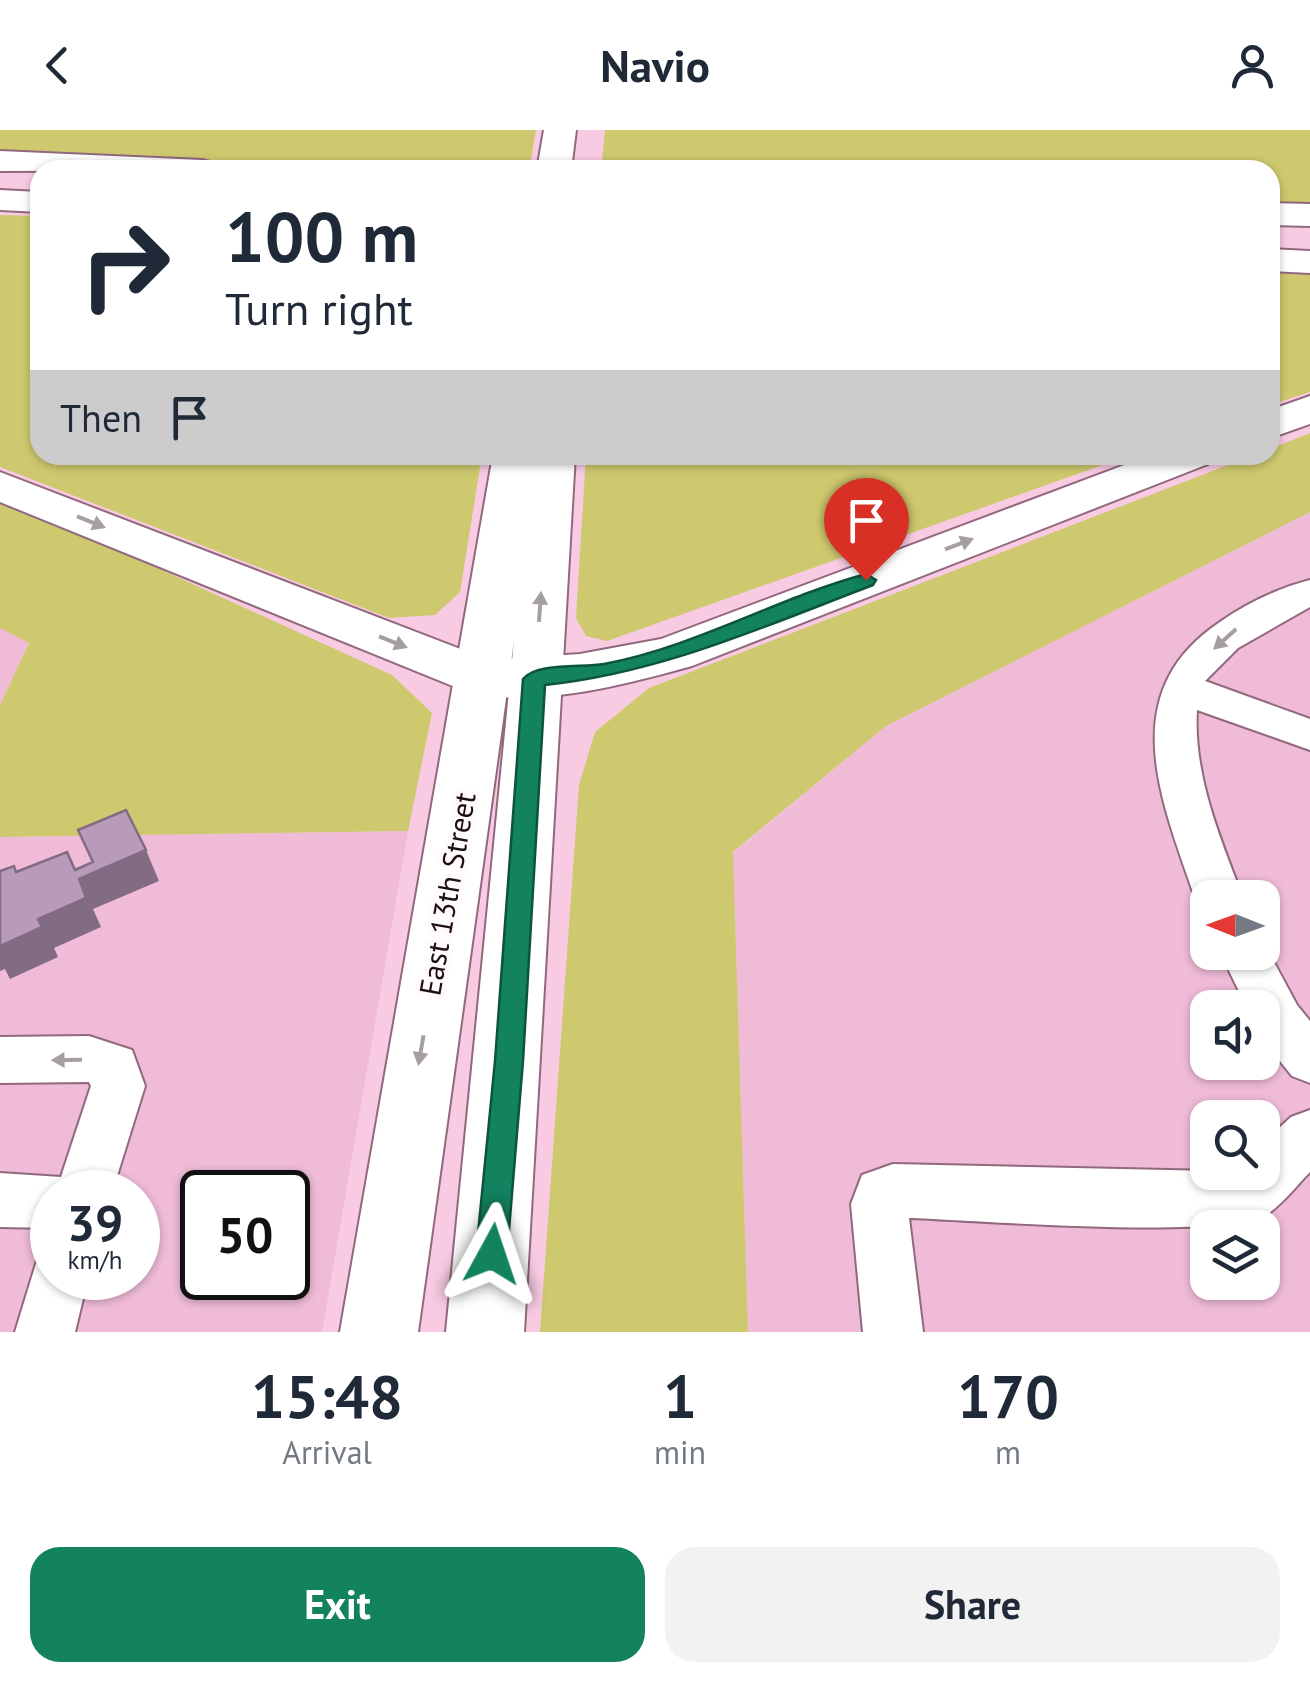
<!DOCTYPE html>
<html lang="en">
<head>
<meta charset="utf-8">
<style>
  body { margin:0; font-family:"PT Sans",sans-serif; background:#f2f2f3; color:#1f2937; height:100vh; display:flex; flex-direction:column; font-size:38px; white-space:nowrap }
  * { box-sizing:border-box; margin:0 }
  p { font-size:32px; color:#747a83 }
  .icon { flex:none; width:55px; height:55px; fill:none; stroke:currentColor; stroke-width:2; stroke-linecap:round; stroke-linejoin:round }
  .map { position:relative; height:1202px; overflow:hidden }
  .details { display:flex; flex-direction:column; background:#fff; flex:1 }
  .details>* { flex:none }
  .hud { position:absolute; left:30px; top:30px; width:1250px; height:305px; border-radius:30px; box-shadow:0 2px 8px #0004; background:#fff; color:#1f2937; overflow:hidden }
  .needle { width:65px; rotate:271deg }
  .buttons { position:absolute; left:1190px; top:750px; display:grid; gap:20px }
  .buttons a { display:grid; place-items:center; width:90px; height:90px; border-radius:20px; background:#fff; box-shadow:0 2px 8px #0004; font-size:50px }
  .speed { position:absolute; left:30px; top:1040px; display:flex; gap:20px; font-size:50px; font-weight:700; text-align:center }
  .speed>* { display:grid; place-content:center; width:130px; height:130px; border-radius:50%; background:#fff; box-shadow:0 2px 8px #0004; line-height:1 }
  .speed small { font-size:25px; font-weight:400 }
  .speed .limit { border:5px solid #111; border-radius:15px; background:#fff; color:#111 }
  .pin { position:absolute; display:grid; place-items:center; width:85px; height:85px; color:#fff; margin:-102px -42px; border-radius:50% 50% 50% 0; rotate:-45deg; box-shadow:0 0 10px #0007 }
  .pin .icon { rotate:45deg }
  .me { position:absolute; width:110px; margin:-55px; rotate:5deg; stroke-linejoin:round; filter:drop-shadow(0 0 8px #0008) }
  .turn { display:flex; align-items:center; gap:35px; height:210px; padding:0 30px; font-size:45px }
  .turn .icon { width:130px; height:130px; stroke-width:2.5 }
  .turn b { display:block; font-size:70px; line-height:85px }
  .then { display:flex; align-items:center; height:95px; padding:0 30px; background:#0003; gap:20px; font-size:38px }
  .eta { display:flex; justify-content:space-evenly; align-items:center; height:170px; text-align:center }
  .eta b { font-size:60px; font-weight:700; line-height:70px }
  .action { display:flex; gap:20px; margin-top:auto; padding:20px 30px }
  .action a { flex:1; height:115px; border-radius:30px; background:#12825f; color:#fff; font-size:40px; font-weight:700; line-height:115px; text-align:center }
  .action a+a { background:#f2f2f3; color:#1f2937 }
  header { display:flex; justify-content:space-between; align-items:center; height:130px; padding:0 30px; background:#fff; font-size:45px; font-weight:700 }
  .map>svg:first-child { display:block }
</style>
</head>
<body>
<header><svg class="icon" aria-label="back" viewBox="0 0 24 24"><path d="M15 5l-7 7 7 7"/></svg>Navio<svg class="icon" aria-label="person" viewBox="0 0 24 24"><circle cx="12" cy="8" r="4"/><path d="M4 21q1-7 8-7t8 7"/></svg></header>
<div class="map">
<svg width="1310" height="1202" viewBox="0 0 1310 1202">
  <rect width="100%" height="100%" fill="#f9cbe3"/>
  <path fill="#efbbd7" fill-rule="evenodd" d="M1310,382V1202H748L733,723L886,596ZM1208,768H1262V822H1208ZM1208,878H1262V932H1208ZM1208,988H1262V1042H1208ZM1208,1098H1262V1152H1208Z
    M0,498L29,512L0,575Z
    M408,701L322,1202H0V707ZM52,1062H138V1148H52ZM202,1062H288V1148H202Z"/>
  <path fill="#cec86e" d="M0,0H536L529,40H392L0,21Z
    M605,0H1310V76L1270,75V40H601Z
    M0,85L40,86V325H482L460,462L435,485L389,488L0,337Z
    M1270,142L1310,143V262L1270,275Z
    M1310,303V382L886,596L733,722L748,1202H540L579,655L595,602L649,558L1254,325H1270V319Z
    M586,325H1131L607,511L586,506L576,488Z
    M0,371L94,409L392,545L432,583L408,701L0,707V575L29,513L0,498Z"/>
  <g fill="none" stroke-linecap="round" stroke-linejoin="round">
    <defs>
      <path id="minor" d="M1310,450V477L1238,518L1205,551L1310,589V620L1197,580C1193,645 1220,708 1243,768H1208V783L1202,781L1195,768C1161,669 1114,563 1220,492C1247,473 1279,458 1310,450Z
        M1262,810L1297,875L1310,891V953L1292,946L1262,909V878H1247L1220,822H1262Z
        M89,906L132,920L145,956L112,1062H52V1098L0,1097V1043L61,1047L91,956L89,952L0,953V907Z
        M1310,980V1042C1297,1055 1282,1075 1266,1085C1223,1110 973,1090 909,1088L923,1202H863L851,1074L862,1045L893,1034L1262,1042V1014L1291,987Z
        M52,1121V1148H88L75,1202H15L38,1127Z"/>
      <path id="major" d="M544,0H576L571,40H537Z
        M493,325H575L524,1202H446L514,511L418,1202H340Z"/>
      <path id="highway" d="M0,21L202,30L214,33L219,40L0,41Z
        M0,60L40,62V82L0,80Z
        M1270,73L1310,74V96L1270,95Z
        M1270,119L1310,121V143L1270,141Z
        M1310,266V294L1270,308V280Z
        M1151,325H1214L1208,334L692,536C627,554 531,580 465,561L0,372V342L489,530L580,524L661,509Z"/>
    </defs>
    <use href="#minor" stroke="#91687e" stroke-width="4"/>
    <use href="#major" stroke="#91687e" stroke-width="4"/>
    <use href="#highway" stroke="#91687e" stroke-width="4"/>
    <use href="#minor" fill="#fff" fill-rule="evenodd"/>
    <use href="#major" fill="#fff" fill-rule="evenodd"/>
    <use href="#highway" fill="#fff" fill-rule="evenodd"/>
  </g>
  <path fill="#826c83" d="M146,720L159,751L93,779L101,797L54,818L58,827L10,849L5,839L0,841V816L38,789L67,722L80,749Z"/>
  <path fill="#ba9abb" stroke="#826c83" stroke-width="2.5" d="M126,680L146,720L79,749L86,768L38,789L42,797L0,816V741L14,736L16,742L67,722L75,740L93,732L78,700Z"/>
  <defs><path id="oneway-solid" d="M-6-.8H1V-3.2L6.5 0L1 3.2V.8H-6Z" transform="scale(2.5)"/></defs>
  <g fill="#a59ea2">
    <use href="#oneway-solid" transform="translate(91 392) rotate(22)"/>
    <use href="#oneway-solid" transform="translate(959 414) rotate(-21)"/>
    <use href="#oneway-solid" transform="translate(540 477) rotate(-86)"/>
    <use href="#oneway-solid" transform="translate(1225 509) rotate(138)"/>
    <use href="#oneway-solid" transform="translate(393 512) rotate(22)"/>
    <use href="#oneway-solid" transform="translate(421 920) rotate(100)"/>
    <use href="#oneway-solid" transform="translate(67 930) rotate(179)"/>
  </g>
  <path fill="#12825f" stroke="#0c543e" stroke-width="2.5" d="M866,444L876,450L873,455C765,496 661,543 545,555L523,931L507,1124L503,1135L492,1140L481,1135L476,1124L495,931L523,549C537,532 583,538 604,534C695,517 777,468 866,444Z"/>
  <g text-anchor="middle" stroke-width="10" stroke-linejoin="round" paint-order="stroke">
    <g font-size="30" fill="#1d0d16" stroke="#fffafc">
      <text transform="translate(448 764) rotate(-80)" y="10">East 13th Street</text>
    </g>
  </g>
</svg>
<div class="buttons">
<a><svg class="needle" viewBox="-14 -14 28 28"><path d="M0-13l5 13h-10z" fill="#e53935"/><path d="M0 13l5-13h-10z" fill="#747a83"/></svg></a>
<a><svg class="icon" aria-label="sound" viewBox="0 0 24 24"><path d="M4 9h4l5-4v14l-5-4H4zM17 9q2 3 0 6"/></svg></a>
<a><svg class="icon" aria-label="search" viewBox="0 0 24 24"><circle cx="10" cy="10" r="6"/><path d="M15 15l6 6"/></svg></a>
<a><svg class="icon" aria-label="layers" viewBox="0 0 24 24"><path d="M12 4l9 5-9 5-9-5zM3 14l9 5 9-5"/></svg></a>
</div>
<div class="speed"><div>39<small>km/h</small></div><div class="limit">50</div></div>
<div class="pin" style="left:866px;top:450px;background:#d93025"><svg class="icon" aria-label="arrive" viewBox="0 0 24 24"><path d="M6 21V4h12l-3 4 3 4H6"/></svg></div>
<svg class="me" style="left:492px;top:1124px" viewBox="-20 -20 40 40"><path d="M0-17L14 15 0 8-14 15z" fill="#12825f" stroke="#fff" stroke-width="4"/></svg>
<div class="hud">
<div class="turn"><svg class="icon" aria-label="right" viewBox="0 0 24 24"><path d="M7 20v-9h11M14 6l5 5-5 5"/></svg><div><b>100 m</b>Turn right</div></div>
<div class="then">Then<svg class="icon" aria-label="arrive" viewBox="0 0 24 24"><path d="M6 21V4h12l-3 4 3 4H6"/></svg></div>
</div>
</div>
<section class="details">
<div class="eta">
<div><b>15:48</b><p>Arrival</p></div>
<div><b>1</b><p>min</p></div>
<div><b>170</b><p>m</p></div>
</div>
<div class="action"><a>Exit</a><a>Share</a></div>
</section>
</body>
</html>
